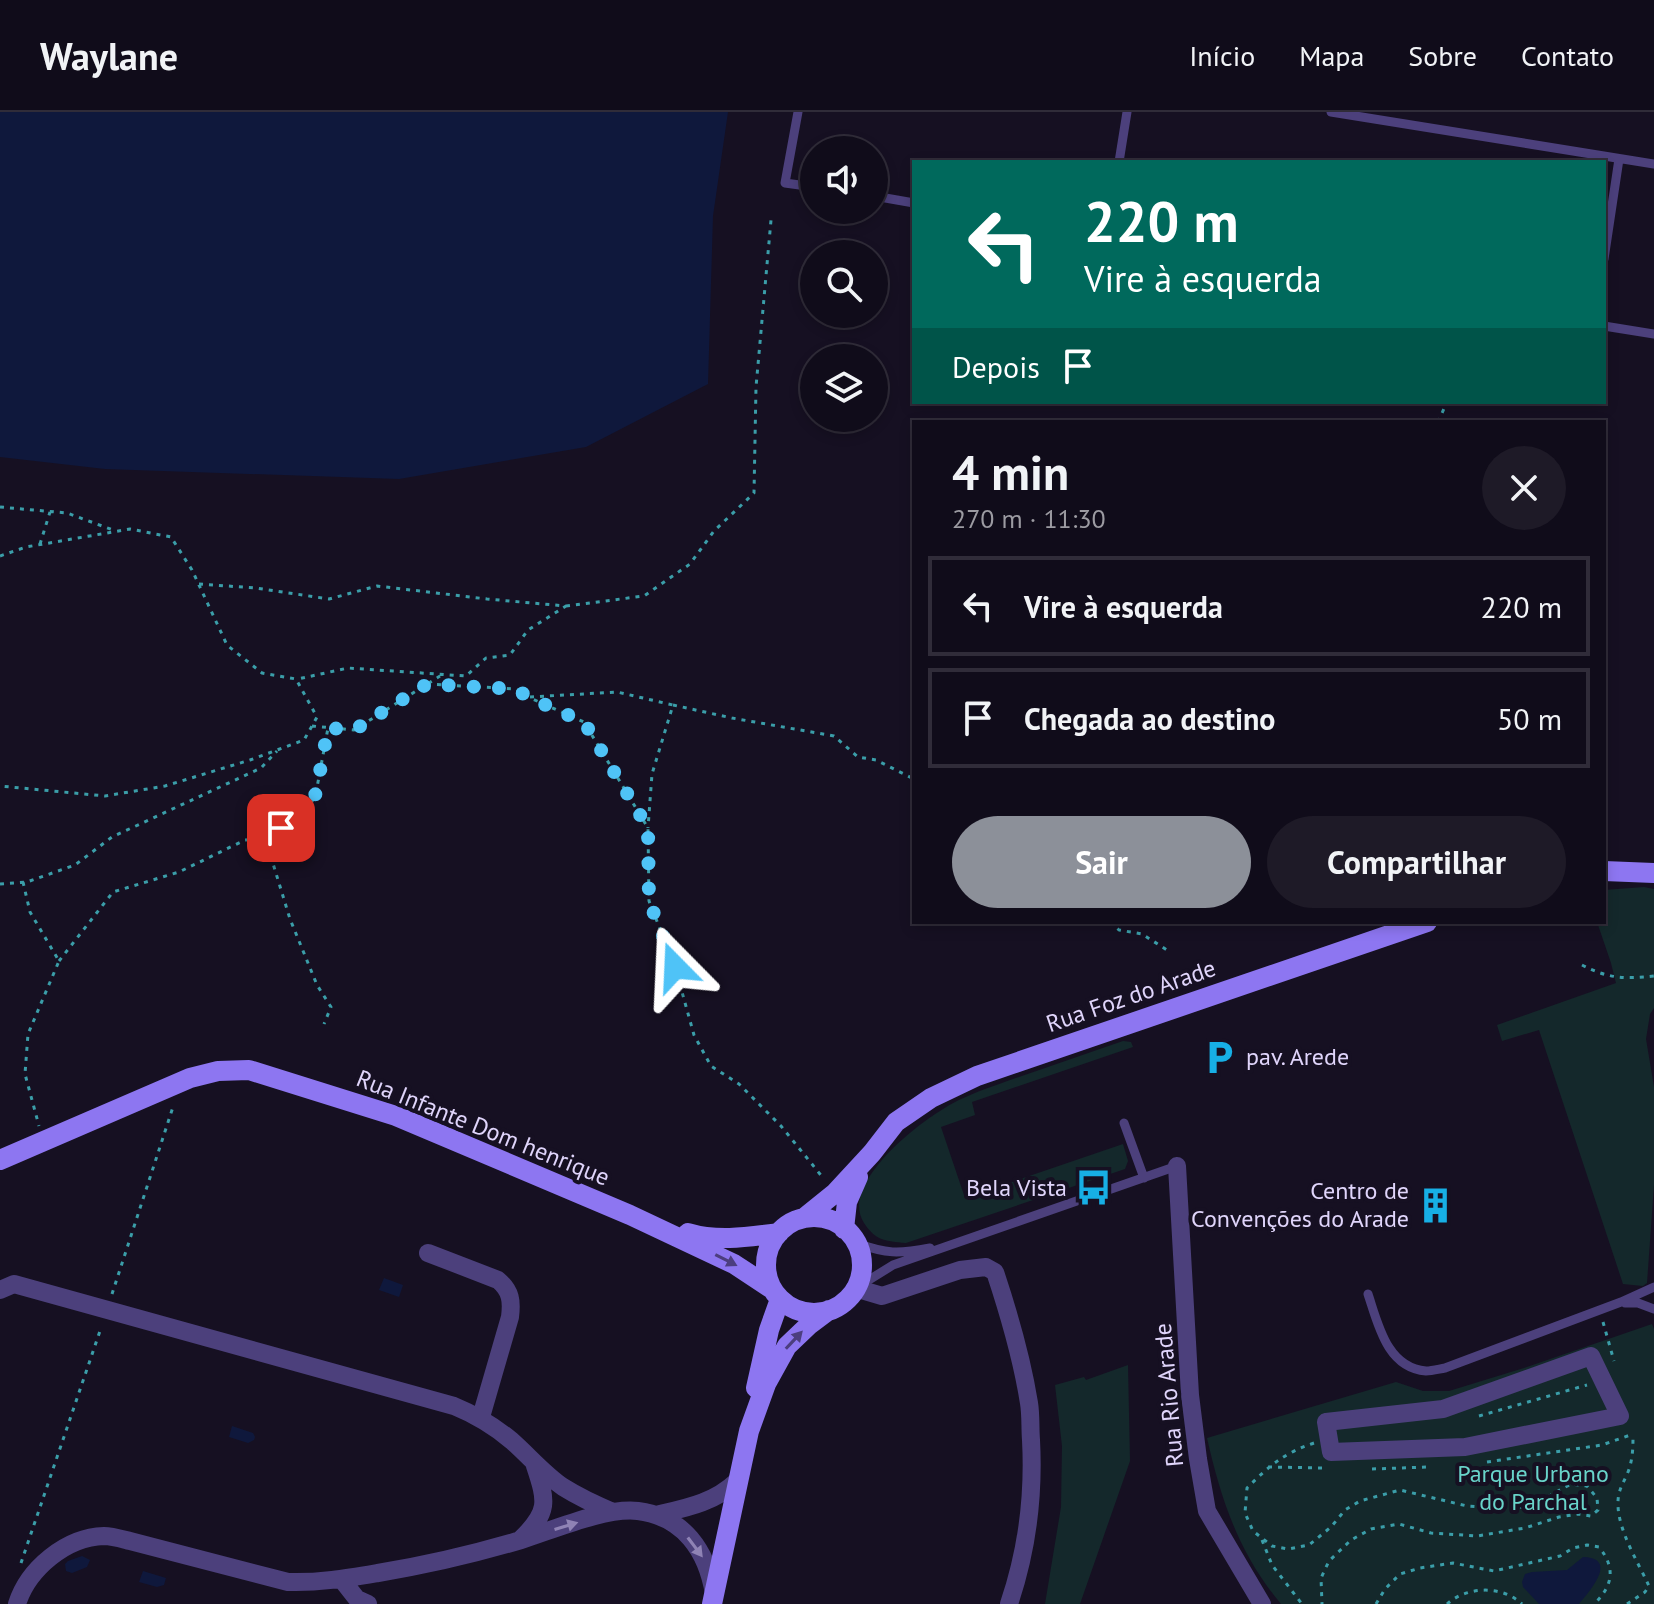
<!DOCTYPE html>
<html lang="pt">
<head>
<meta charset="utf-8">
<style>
  body { margin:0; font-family:"PT Sans",sans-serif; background:#1e1a27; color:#f1f3f6; height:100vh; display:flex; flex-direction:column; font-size:30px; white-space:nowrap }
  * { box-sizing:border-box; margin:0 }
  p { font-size:26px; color:#9c9ba2 }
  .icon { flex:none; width:44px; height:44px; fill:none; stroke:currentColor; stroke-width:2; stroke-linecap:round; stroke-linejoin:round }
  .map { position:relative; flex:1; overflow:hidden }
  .side { position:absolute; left:912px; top:308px; width:694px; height:504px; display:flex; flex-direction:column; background:#100c1a; border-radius:0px; box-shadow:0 4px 12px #0003,0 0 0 2px #302c39 }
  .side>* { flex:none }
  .top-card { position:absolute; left:912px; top:48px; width:694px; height:244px; border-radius:0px; box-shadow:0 4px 12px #0003,0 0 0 2px #302c39; background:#00695c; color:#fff; overflow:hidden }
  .tools { position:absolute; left:800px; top:24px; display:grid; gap:16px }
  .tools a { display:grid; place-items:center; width:88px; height:88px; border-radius:50%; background:#100c1a; box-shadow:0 4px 12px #0003,0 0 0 2px #302c39; font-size:40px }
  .pin { position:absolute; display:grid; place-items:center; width:68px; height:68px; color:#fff; margin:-34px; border-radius:16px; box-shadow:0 4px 12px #0006 }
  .me { position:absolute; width:88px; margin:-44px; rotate:339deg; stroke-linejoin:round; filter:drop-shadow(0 0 6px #0008) }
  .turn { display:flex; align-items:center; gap:28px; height:168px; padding:0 40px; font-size:36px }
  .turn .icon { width:104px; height:104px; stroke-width:2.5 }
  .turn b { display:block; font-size:56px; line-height:68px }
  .then { display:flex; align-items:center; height:76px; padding:0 40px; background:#0003; gap:16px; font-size:30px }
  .round { display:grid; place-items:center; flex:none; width:84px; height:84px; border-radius:42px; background:#1e1a27 }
  .head { display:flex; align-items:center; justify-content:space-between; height:136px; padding:0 40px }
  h1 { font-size:48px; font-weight:600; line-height:60px }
  .cta { display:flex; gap:16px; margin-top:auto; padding:16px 40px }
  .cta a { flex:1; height:92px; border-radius:48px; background:#8c9099; color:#fff; font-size:32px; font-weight:600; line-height:92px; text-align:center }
  .cta a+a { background:#1e1a27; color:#f1f3f6 }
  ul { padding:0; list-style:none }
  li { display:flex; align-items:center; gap:24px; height:100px; margin:0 16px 12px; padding:0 24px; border:4px solid #302c39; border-radius:0px }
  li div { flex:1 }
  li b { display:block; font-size:30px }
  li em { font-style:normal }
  header { display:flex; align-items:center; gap:48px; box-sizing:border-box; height:112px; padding:0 40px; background:#100c1a; border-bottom:2px solid #302c39 }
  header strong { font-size:38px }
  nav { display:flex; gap:44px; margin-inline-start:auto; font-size:28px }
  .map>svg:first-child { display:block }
</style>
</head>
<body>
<header>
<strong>Waylane</strong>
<nav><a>Início</a><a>Mapa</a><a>Sobre</a><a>Contato</a></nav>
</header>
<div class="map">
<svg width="1654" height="1492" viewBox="0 0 1654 1492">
  <rect width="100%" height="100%" fill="#161022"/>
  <path fill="#14282b" d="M1644,775L1654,777V896L1650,902L1646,927L1654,975V1073L1647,1171L1643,1174L1623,1172L1539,918L1502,929L1497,913L1616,871L1611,851L1597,810H1604V778Z
    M1123,929L1131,930L1133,935L972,990L975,1003L941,1015L965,1086L1123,1032L1128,1049L1125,1057L906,1131C885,1129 876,1129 864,1111C840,1074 912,1016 940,999C964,983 992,975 1019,965C1054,953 1088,941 1123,929Z
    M1652,1212L1654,1217V1492H1281C1239,1442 1221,1388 1207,1326L1396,1270L1423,1279H1449L1524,1256Z
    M1128,1253L1130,1349L1080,1492H1045L1061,1395L1062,1334L1055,1273L1084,1265L1086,1268Z"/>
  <path fill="#0f183c" d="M0,0H728L713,104L708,272L586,335L399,367L105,357L0,345Z
    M384,1166L403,1173L399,1185L379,1178Z
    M232,1314L253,1321L255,1325L254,1328L248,1331L229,1325Z
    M82,1444L90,1448L87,1455L72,1461L66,1459L65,1452L68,1449Z
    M1583,1445C1619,1446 1590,1479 1579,1492H1539L1523,1475L1522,1470L1525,1462L1532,1460L1567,1458Z
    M143,1459L166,1466L164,1473L157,1475L139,1470Z"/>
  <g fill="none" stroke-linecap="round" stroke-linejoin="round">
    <path stroke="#3b9ea9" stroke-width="3" stroke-dasharray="4 6" stroke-linecap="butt" d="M1438,310L1447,290
      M0,395L67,401L113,418
      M40,432L50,400
      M0,444L26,435L130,417L171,425L192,458L227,533L262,561L296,567L317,605L304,628L250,648L165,674L105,684L0,674
      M199,472L256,476L329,487L377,474L487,487L566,494L528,518L510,543L486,546L466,564L348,556L298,567
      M566,494L644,484L690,452L714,419L754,381L756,275L771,108
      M427,572L516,577L528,585L584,610L648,716L649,789L675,855L694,923L711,954L739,972L781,1014L824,1067
      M530,585L617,580L673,593L652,662L648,716
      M673,593L732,606L834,624L858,645L876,648L914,667
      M312,614L354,618L440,564
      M260,727L271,745L290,807L317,873L331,895L324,912
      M23,770L30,800L59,849L28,922L25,962L39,1014
      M0,772L27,770L75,753L112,725L261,656L277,639
      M1110,810L1119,818L1142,822L1167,838
      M59,849L113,780L179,760L245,728L260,727L306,702L316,681L328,616
      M1582,853C1609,867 1625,867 1654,864
      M112,1182L173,995
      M1603,1210L1614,1249
      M1479,1304L1587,1273
      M1314,1331C1284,1341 1269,1354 1247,1376L1245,1401L1253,1419L1272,1434L1288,1437L1309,1433L1331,1415L1345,1398L1360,1389L1400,1378L1467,1394L1516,1397L1540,1389L1571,1372L1587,1374L1597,1386L1598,1398L1591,1404L1578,1402L1559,1405L1525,1416L1477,1424L1431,1421L1399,1412L1371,1417L1351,1428L1329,1449L1321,1466L1322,1492
      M1487,1350L1602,1333L1633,1322
      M1268,1355L1324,1356
      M1372,1357L1428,1355
      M1262,1428L1272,1453L1302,1492
      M21,1451L101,1216
      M1376,1492L1385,1477L1400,1462L1420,1456L1453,1451L1494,1459L1560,1444L1573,1436L1587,1433L1599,1435C1616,1456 1613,1474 1594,1492
      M1447,1492C1467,1474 1502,1473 1522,1492
      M1627,1492L1645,1480L1649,1474C1638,1450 1617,1417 1618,1390C1618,1378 1624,1370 1628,1360C1633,1347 1633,1335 1633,1322"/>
    <path stroke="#4c407c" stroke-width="9" d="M798,0L785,71L814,75
      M1331,0L1654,52
      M1119,50L1127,0
      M874,84L914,91
      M1604,147L1619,47
      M1604,214L1654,222
      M1124,1011L1144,1066
      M856,1131C887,1142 898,1142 930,1136
      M856,1176L893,1153L1177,1054
      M1368,1182C1378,1212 1387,1256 1426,1259C1432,1259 1439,1257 1445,1256L1621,1190L1654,1175
      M1625,1191H1638L1654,1197"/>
    <path stroke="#4c407c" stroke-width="18" d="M1177,1054L1190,1283L1198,1347L1207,1399L1262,1492
      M428,1141L498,1168C511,1179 512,1189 510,1205L481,1305
      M855,1176L882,1184L960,1158L986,1155L995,1160C1009,1202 1022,1247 1029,1291C1031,1303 1030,1316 1031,1328C1034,1384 1027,1439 1009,1492
      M0,1178L14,1172L454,1294C476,1303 494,1314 512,1329C529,1344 544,1362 563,1375C579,1385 596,1393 613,1400
      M1591,1244L1620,1304L1465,1335L1331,1340L1326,1310L1443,1297Z
      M656,1403C686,1396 714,1391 737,1369
      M521,1427C549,1400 547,1390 535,1354
      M342,1468L357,1487L368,1492
      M17,1492C28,1457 66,1425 104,1424C112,1424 122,1427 130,1429L288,1470C319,1471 348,1466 378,1461C427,1453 474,1442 521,1428C553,1418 606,1395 638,1399C684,1405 707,1439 714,1482"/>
    <path stroke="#8d76f1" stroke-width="20" d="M1604,759L1654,761
      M0,1048L190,966L218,959L249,958L396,1004L630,1103L734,1152L772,1177
      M766 1153a48 48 0 1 1 96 0a48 48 0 1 1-96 0Z
      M804,1106L835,1081L872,1041L896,1010L931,986L977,964L1427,810
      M844,1117L847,1090L858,1065
      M688,1121C718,1130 748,1125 779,1121
      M756,1276L769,1218L780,1187
      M712,1492L749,1319L766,1272L787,1234L809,1213L829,1198"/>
  </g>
  <defs><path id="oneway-solid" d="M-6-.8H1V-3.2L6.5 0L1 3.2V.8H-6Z" transform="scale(2)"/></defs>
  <g fill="#4c3e7f">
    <use href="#oneway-solid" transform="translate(726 1148) rotate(27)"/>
    <use href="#oneway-solid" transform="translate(794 1228) rotate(-47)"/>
  </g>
  <g fill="#8f83b5">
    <use href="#oneway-solid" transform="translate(566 1414) rotate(-17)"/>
    <use href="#oneway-solid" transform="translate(695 1435) rotate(53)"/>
  </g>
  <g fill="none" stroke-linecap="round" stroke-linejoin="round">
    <path stroke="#4fc3f7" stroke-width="14" stroke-dasharray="0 25.2" d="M281,716L306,702L316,681L328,616L354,618L427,572L516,577L528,585L584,610L648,716L649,789L675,855"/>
  </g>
  <defs>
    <symbol id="parking-bare" viewBox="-9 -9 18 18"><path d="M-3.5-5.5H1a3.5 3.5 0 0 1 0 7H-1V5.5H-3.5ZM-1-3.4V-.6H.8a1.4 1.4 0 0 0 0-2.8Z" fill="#17afe5" stroke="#161022" stroke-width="2.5" paint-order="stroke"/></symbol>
    <symbol id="bus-bare" viewBox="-9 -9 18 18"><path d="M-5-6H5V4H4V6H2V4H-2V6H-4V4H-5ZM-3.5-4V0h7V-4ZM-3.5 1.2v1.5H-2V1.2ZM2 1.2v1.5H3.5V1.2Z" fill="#17afe5" stroke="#161022" stroke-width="2.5" paint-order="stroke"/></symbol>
    <symbol id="building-bare" viewBox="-9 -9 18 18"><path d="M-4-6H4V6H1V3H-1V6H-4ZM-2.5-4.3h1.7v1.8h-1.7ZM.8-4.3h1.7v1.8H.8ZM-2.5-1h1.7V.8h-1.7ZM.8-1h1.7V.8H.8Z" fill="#17afe5" stroke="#161022" stroke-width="2.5" paint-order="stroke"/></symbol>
  </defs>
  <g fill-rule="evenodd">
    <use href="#parking-bare" x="1194" y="920" width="51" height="51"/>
    <use href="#bus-bare" x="1068" y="1050" width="51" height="51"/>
    <use href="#building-bare" x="1410" y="1068" width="51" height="51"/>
  </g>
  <g text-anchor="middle" stroke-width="8" stroke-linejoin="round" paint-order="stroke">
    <g font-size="24" fill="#e0d5fb" stroke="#161022">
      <text transform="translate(1131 884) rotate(-19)" y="8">Rua Foz do Arade</text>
      <text transform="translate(483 1016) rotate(22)" y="8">Rua Infante Dom henrique</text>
      <text transform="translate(1169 1283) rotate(-95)" y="8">Rua Rio Arade</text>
    </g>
    <g font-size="24" fill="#e0d5fb" stroke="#161022" text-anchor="end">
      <text x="1246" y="953" text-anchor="start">pav. Arede</text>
      <text x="1067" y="1084">Bela Vista</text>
      <text x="1409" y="1087">Centro de<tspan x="1409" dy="28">Convenções do Arade</tspan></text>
    </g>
    <g font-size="24" fill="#69d4ca" stroke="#161022">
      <text x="1533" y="1370">Parque Urbano<tspan x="1533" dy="28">do Parchal</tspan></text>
    </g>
  </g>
</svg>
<div class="tools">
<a><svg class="icon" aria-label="sound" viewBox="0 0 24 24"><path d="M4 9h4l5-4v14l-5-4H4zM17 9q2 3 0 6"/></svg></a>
<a><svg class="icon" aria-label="search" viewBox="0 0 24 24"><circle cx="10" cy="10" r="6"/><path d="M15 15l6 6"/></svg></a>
<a><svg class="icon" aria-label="layers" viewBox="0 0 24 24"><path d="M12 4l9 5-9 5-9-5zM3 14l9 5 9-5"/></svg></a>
</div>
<div class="pin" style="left:281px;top:716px;background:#d93025"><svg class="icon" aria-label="arrive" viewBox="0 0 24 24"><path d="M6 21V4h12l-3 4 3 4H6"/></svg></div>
<svg class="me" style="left:675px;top:855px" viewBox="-20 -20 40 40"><path d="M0-17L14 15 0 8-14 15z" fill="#4fc3f7" stroke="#fff" stroke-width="4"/></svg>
<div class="top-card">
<div class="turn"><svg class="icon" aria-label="left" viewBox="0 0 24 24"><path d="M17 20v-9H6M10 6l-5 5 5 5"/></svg><div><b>220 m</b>Vire à esquerda</div></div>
<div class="then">Depois<svg class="icon" aria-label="arrive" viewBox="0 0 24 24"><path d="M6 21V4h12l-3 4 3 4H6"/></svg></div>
</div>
<section class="side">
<div class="head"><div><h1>4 min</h1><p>270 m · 11:30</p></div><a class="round"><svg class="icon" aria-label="close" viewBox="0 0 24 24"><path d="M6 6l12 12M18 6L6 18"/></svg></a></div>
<ul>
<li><svg class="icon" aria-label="left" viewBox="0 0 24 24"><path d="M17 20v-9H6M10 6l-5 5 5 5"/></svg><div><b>Vire à esquerda</b></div><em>220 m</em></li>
<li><svg class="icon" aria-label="arrive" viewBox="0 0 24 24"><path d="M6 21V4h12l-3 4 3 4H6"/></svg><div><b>Chegada ao destino</b></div><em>50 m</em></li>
</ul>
<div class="cta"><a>Sair</a><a>Compartilhar</a></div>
</section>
</div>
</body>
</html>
